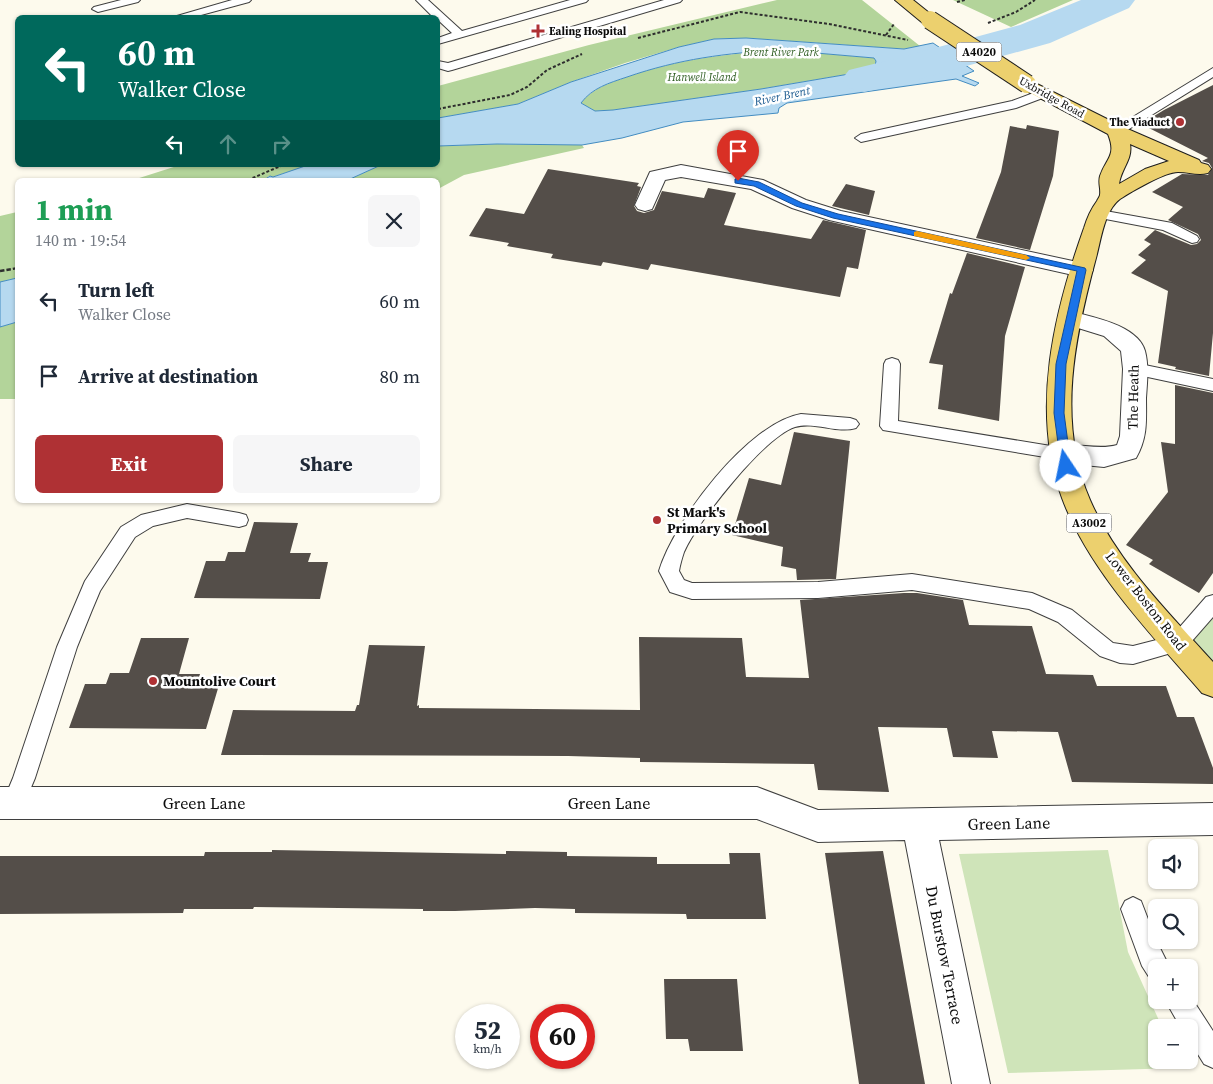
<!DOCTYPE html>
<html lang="en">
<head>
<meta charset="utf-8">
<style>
  body { margin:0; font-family:"Source Serif 4",serif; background:#f6f6f7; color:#1f2937; height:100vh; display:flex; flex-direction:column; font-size:19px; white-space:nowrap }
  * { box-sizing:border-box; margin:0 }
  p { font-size:16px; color:#747a83 }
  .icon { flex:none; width:28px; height:28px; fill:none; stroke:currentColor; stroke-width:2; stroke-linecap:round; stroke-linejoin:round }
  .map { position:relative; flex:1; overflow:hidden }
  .panel { position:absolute; left:15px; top:178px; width:425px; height:325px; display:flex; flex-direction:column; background:#fff; border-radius:8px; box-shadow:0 1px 4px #0004 }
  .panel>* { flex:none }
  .guide { position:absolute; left:15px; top:15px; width:425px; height:152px; border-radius:8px; box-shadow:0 1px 4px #0004; background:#00695c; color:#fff; overflow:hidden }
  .controls { position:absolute; left:1148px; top:839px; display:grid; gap:10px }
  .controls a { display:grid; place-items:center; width:50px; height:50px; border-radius:8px; background:#fff; box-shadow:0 1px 4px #0004; font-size:25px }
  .speed { position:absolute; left:455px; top:1004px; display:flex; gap:10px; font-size:25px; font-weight:700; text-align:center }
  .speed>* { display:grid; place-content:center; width:65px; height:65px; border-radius:50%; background:#fff; box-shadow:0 1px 4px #0004; line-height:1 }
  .speed small { font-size:12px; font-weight:400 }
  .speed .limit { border:8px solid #d22; background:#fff; color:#111 }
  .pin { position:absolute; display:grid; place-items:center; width:42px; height:42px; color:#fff; margin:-51px -21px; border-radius:50% 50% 50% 0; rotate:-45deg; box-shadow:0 0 5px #0007 }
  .pin .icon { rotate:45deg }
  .me { position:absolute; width:55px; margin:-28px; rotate:349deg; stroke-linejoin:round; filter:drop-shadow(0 0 4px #0008) }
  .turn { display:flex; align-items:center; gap:18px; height:105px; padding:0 20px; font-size:22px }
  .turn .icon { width:65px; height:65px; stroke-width:2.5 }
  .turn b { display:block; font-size:35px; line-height:42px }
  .lanes { display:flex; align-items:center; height:48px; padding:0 20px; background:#0003; justify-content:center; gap:25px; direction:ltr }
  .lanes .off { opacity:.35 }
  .round { display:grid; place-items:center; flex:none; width:52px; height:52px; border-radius:8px; background:#f6f6f7 }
  .headline { display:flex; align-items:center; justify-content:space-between; height:85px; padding:0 20px }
  h1 { font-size:30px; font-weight:700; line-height:38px; color:#1e9e55 }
  .action { display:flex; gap:10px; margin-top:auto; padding:10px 20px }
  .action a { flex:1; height:58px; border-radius:8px; background:#af3134; color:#fff; font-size:20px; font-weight:700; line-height:58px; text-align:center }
  .action a+a { background:#f6f6f7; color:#1f2937 }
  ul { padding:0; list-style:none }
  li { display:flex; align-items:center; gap:15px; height:75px; padding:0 20px }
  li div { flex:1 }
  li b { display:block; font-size:19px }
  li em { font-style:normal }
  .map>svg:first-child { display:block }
</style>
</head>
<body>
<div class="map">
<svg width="1213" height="1084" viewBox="0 0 1213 1084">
  <rect width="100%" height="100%" fill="#fdfaed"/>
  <path fill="#cfe4b9" d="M1213,611V662L1190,635Z
    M1108,850L1128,952L1162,1027L1156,1028V1060H1177L1180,1068L1008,1073L959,854Z"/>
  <path fill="#b3d49a" d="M777,0H862L920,46L904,49L746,38L714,39L679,47L625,63L571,82L518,104L438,118V86L589,45Z
    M953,0H1073L1011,27Z
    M781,50L874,58L876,61L875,66L861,72L761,89L613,110L595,111L581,103C593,88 609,83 627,77C678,59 727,54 781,50Z
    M497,144L582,145L584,148L464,175L438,189V180H348L381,165H438V146Z
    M180,165H308L273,177L269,176L264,180H133Z
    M17,212V278L0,282V216Z
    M17,322V399H0V327Z"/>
  <path fill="#b6d9f0" stroke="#438cc1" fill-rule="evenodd" d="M746,38L904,49L933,43L974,71L962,76L979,83L975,86L956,79L787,103L779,108L778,113L683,122L622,138L582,145L497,144L438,146V118L518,104L571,82L679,47L714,39ZM781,50L874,58L876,61L875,66L861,72L761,89L613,110L595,111L581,103C592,88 609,83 627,77C679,59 726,53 781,50Z
    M308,165H381L348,180H264L270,176L273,177Z
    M17,278V322L0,327V282Z"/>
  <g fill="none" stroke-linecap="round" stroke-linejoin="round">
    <path fill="#b6d9f0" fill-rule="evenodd" d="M1081,0H1135L1129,8L1050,43L905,83L864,92L849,88L842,79L849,70L898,58L1020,25Z"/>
  </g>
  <path fill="#544e49" d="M1213,85V333L1209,376L1175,369L1176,367L1158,363L1168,291L1131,273L1146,260L1138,255L1151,244L1144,240L1155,230L1191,245L1197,244L1201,240L1198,234L1168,220L1183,207L1152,192L1182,174L1208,175L1212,168L1209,163L1202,161L1208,158L1141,124L1164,110Z
    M1027,125L1059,131L1053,176L1030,250L976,238L1001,172L1010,126L1026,129Z
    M548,169L639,183L637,186L641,187L634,206L637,211L644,213L654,210L662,191L704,198L708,188L736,193L724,225L811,239L823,220L866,230L858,269L847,267L840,297L651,264L648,270L603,262L601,266L551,258L553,254L507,246L509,243L469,236L486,208L524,214Z
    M846,184L875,191L869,215L832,206Z
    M967,253L1025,267L1005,336L999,421L938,409L943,365L929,363L950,293L952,294Z
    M1175,385L1213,393V573L1199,593L1149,564L1153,560L1126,545L1168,492L1161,442L1175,444Z
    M794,432L850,441L836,579L797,580L796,569L781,566L783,547L732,535L749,478L781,485Z
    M254,522L298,523L290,553H311L308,562H328L320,599L194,598L206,561H225L228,552H245Z
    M904,593H917L963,600L969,625L1032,626L1046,674L1093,675L1097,686H1166L1177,717H1194L1213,768V784L1072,782L1058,732L992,731L998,758L953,757L947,728L878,727L889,792L818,790L814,764L640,762V758L568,756L221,755L233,710L355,711L357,705H359L369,645L425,646L417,706L419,705V708L640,710L639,637L742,638L746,677L809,678L800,600Z
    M141,638H189L179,674H200L197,684L219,685L206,729L69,728L85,684H106L110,673H129Z
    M272,850L506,854V851L567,852V856L657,857V864H730L729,853H760L766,919H687L686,914L575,913V909L535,908L455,911H423V909L254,907L253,909H184L183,913L0,914V856H204L205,852H272Z
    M883,851L906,979L925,1084H859L825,853Z
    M664,979H737L743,1051H690L688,1039H666Z"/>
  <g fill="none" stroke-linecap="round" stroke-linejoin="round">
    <defs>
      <path id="service" d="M121,0H140L138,2L98,12L92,9L94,7Z
        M232,0H251L249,2L190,18H170Z
        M416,0H428L462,31L570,0H588L586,2L438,44V38L452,33L438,20V18H434Z
        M664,0H682L680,2L452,70L448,71L438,68V61L448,63Z
        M1213,68V77L1121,134L1116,135L1110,131Z
        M1044,89L1048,90L1050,93L1048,96L1016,108L861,142L855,138L861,134L1012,101Z
        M1100,210L1172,223L1197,236L1199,239L1197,242L1192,243L1163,230L1095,217L1093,214L1095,211Z
        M892,358L898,360L900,364L898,421L1063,448L1069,449L1072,454L1069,459L1063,460L883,430L880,426L884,364L886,360Z
        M1135,363L1213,379V391L1129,373L1127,369L1129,365Z
        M801,414L850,418L856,420L859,424L856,428C837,434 815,421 795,427C764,437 697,522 684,552C682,558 680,565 679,571L684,580L692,583L818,582L912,574L1032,593L1072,610L1113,643L1133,646L1172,636L1206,597L1213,595V617L1185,649L1133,664L1120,663L1100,656L1058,622L1029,609L912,590L818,598L692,599L670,592L659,571C674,521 748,423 801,414Z
        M187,504L239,513L246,515L248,520L246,525L239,527L187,518L153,526L135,537L100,591L92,610L77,647L35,778L22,809L14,813L6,809L3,802L13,778L57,647L85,581L121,527L141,515Z
        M1133,897L1141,901L1156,940L1170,968H1156V980L1149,977L1142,966L1121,909L1125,901Z
        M1189,994L1213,1031V1068L1204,1064L1189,1040V1028H1181L1165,1000H1189Z"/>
      <path id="minor" d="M681,165L763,180L806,200L841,211L1082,263L1090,265L1093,270L1090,275L1082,277L829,220L792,208L751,189L681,177L665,180L652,209L645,211L638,209L635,205L650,172Z
        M1070,311C1092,317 1138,325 1145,351C1149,366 1147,383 1146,398C1146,420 1148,437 1136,458L1104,467L1063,463L1054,461L1050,454L1054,447C1075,441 1096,451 1117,445L1120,436L1123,369L1121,351L1104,336L1062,323L1059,318L1062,313Z
        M0,787H757L818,810L1213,803V835L939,840L990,1084H952L905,840L818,842L757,819H0Z"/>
      <path id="primary" d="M895,0H913L938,20L936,24H924Z
        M1027,79L1123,127L1199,160L1201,163L1208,165L1211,169L1208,173C1198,176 1189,172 1178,172C1165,172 1132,191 1120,199C1104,211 1101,240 1096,258C1075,336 1056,422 1090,500C1117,562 1169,613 1213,662V697L1202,693C1152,635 1089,571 1062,498C1030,411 1054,312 1084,228C1087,218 1091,209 1097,201C1098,199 1100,196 1100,195C1101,188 1098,183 1100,176C1106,158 1117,156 1108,134L1021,88L1018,84L1021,80ZM1130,144L1169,161L1145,169L1119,184C1121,169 1133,159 1130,144Z"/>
    </defs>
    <use href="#service" stroke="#3f3f3f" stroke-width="2"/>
    <use href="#minor" stroke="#3f3f3f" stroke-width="2"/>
    <use href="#primary" stroke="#1d1d1d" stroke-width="2"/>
    <path stroke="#2e2e2e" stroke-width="2" stroke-dasharray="3 2" stroke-linecap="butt" d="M957,2L965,0
      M988,23L1016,12L1035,0
      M886,35L894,24
      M638,38L740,12L829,24L908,40
      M438,109L510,95L527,87L547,70L582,54
      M248,180L283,165"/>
    <path stroke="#2e2e2e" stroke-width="2.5" stroke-dasharray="4.5 2" stroke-linecap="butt" d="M0,271L18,268"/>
    <use href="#service" fill="#fff" fill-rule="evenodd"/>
    <use href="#minor" fill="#fff" fill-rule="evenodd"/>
    <use href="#primary" fill="#ecd06e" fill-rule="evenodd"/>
    <defs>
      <path id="primary-bridge" d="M930,20L1027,84"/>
    </defs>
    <use href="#primary-bridge" stroke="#1d1d1d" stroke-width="20" stroke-linecap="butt"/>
    <use href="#primary-bridge" stroke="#ecd06e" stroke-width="18"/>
  </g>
  <path fill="#1a73e8" stroke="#114b97" d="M738,178L759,182L802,203L838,214L1085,268L1086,270L1066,364L1064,413L1071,466L1070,468L1066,469L1061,466L1054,413L1056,364L1077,271L833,218L796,206L754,186L735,183V179Z"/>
  <path fill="#f59e0b" d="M917,231L1026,255L1030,258L1026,260L914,236V232Z"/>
  <g fill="#af3134" stroke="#fff" stroke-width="2">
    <path d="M535.5 23.5h5v5h5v5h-5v5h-5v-5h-5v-5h5z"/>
    <circle cx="1180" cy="122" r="5"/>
    <circle cx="657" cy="520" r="5"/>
    <circle cx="153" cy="681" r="5"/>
  </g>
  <g text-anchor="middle" stroke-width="5" stroke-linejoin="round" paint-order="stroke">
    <g font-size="11" font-weight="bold" fill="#0c0c0c" stroke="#fff" text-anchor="start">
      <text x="549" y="35">Ealing Hospital</text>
      <text x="1170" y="126" text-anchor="end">The Viaduct</text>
    </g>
    <g font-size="11" font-style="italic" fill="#2e5d22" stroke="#fff">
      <text x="781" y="56">Brent River Park</text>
      <text x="702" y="81">Hanwell Island</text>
    </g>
    <g font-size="11" fill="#0c0c0c" stroke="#fff">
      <text transform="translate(1052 97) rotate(29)" y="4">Uxbridge Road</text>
    </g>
    <g fill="#fff" stroke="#555" stroke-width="1">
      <rect x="956.5" y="42.5" width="45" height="19" rx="4"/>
      <rect x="1066.5" y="513.5" width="45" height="19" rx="4"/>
    </g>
    <g font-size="12" font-weight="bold" fill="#0c0c0c">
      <text x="979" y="56">A4020</text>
      <text x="1089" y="527">A3002</text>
    </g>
    <g font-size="12" font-style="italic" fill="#215e92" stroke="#fff">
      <text transform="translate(782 96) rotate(-12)" y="4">River Brent</text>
    </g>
    <g font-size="14" fill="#0c0c0c" stroke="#fff">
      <text transform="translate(1133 397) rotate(-89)" y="5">The Heath</text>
      <text transform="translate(1146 601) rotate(52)" y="5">Lower Boston Road</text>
    </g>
    <g font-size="14" font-weight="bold" fill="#0c0c0c" stroke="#fff" text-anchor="start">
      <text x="667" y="517">St Mark's<tspan x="667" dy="16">Primary School</tspan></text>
      <text x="163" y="686">Mountolive Court</text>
    </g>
    <g font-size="16" fill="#0c0c0c" stroke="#fff">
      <text x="204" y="809">Green Lane</text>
      <text x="609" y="809">Green Lane</text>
      <text transform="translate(1009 823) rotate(-1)" y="6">Green Lane</text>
      <text transform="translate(945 955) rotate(79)" y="6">Du Burstow Terrace</text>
    </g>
  </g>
</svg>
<div class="controls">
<a><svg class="icon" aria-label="sound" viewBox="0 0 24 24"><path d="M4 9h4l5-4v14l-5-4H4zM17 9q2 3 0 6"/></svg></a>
<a><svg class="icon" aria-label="search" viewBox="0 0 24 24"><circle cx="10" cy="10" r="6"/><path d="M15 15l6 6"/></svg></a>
<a>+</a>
<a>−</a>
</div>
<div class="speed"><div>52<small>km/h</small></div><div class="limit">60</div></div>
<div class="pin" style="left:738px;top:181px;background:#d93025"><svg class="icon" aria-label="arrive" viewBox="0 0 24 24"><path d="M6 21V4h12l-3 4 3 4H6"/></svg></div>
<svg class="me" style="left:1066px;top:466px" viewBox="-20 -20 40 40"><circle r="19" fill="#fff"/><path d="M0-13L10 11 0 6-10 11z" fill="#1a73e8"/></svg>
<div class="guide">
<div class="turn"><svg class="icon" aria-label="left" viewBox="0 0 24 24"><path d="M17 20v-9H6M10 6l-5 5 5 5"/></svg><div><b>60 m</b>Walker Close</div></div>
<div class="lanes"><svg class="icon" aria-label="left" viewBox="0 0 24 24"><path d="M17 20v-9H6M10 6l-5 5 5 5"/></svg><svg class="icon off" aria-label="ahead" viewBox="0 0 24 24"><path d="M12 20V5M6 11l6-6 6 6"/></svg><svg class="icon off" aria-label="right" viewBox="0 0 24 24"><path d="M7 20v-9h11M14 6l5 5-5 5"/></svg></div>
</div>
<section class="panel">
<div class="headline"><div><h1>1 min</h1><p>140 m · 19:54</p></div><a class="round"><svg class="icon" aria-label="close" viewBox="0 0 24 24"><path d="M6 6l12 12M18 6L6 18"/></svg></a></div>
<ul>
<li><svg class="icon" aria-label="left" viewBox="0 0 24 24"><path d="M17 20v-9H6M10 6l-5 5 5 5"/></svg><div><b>Turn left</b><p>Walker Close</p></div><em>60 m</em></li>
<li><svg class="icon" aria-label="arrive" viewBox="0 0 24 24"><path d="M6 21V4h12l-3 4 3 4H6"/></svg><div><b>Arrive at destination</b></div><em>80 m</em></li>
</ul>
<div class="action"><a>Exit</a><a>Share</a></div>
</section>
</div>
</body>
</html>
